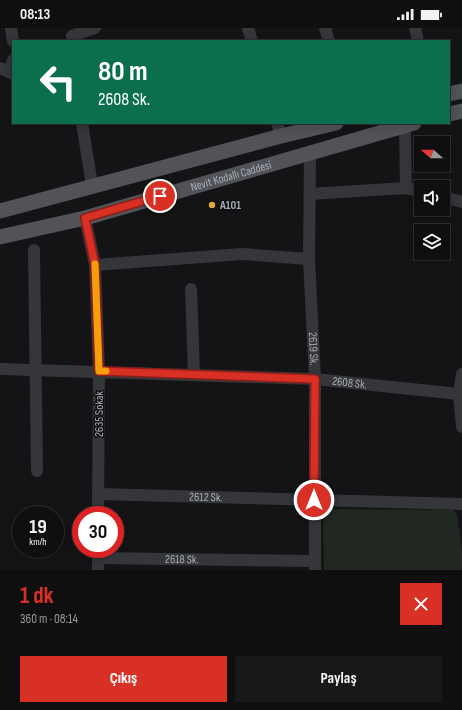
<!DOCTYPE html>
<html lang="tr">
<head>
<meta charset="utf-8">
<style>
  body { margin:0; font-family:"Sofia Sans Condensed",sans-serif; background:#181819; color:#f1f3f6; height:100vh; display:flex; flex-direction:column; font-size:15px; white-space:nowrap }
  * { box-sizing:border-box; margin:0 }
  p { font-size:13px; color:#9b9c9f }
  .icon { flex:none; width:22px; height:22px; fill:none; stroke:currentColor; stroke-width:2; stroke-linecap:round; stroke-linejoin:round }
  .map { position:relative; height:542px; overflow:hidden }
  .details { display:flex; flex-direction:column; background:#0f0f10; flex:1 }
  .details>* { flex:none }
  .top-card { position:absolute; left:12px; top:12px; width:438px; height:84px; border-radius:0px; box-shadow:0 2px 10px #0003,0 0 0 1px #2f2f30; background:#0b6e4f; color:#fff; overflow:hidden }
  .needle { width:26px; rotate:291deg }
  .fabs { position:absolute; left:414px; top:108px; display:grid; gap:8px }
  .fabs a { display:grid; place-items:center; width:36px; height:36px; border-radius:0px; background:#0f0f10; box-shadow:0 2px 10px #0003,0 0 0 1px #2f2f30; font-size:20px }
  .speed { position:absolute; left:12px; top:478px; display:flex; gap:8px; font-size:20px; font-weight:700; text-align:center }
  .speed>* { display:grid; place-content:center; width:52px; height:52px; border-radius:50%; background:#0f0f10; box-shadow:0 2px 10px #0003,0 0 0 1px #2f2f30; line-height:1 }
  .speed small { font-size:10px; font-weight:400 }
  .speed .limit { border:6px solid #d22; background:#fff; color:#111 }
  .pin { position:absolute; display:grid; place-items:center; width:34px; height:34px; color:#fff; margin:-17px; border:2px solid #fff; border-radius:50%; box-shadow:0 1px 4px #0007 }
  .me { position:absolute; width:44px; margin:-22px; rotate:0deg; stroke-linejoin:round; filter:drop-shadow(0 0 3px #0008) }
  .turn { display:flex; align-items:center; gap:14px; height:84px; padding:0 20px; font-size:18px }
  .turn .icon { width:52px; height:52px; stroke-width:2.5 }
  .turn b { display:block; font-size:28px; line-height:34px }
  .round { display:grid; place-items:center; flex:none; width:42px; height:42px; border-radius:0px; background:#181819 }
  .head { display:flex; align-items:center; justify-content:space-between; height:68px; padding:0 20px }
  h1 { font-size:24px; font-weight:700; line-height:30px; color:#d93025 }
  .button { display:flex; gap:8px; margin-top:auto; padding:8px 20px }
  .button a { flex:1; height:46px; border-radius:0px; background:#d93025; color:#fff; font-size:16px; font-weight:700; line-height:46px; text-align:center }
  .button a+a { background:#181819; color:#f1f3f6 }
  .status { display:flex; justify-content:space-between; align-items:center; height:28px; padding:0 20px; background:#0f0f10; direction:ltr }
  .status svg { height:11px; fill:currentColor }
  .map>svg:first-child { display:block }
</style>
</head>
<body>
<div class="status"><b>08:13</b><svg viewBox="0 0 49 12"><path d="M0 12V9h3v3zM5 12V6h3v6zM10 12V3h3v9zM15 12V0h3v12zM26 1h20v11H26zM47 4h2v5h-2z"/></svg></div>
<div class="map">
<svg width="462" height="542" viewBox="0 0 462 542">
  <rect width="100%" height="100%" fill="#141416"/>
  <path fill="#212821" d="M323,481L454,482L457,487L462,522V542H324Z"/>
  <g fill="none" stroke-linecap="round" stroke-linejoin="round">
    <g stroke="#35363a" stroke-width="12">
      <path d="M11,0L13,13"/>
      <path d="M248,0L252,13"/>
      <path d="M325,0L329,13"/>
      <path d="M415,0L418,13"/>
      <path d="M72,8L95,0"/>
      <path d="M0,40L13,46"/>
      <path d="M9,44L13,32"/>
      <path d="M82,95L92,157"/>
      <path d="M277,95L281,108"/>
      <path d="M405,97L406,160"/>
      <path id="s1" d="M310,124L309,231L315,351V542"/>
      <path d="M310,166L406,160L421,163"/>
      <path d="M443,169L462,174"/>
      <path d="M85,190L95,237L99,343L98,487"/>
      <path d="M34,222L37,443"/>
      <path d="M95,237L242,226L309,231"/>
      <path d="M191,261L194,347"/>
      <path id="s2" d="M0,341L315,351L459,366"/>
      <path d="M462,346L459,366L462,399"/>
      <path id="s3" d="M98,466L462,476"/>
      <path id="s4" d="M98,530L315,533"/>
      <path d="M98,542V521"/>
    </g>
    <g stroke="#525359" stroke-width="15">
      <path d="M449,66L462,63"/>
      <path d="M449,86L462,83"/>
      <path d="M0,183L281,108L336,95"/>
      <path id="s5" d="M0,209L85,190L414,95"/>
    </g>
  </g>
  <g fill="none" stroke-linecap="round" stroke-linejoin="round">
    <defs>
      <path id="route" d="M160,168L85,190L95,237L99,343L315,351L314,472"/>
    </defs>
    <use href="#route" stroke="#8d1f18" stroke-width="10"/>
    <use href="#route" stroke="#d93025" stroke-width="7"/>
    <path stroke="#f59e0b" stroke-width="7" d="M95,236L99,343H106"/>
  </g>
  <circle fill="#e1a640" stroke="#0f0f11" stroke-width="1.5" cx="212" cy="177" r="4"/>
  <g text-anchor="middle" stroke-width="3" stroke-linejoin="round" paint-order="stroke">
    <g font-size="12" fill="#a7acb5" stroke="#0f0f11">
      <text dy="4" stroke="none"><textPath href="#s5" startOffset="239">Nevit Kodallı Caddesi</textPath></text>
      <text dy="4" stroke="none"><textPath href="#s1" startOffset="197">2619 Sk.</textPath></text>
      <text dy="4" stroke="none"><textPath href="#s2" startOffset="350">2608 Sk.</textPath></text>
      <text transform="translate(99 386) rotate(-90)" y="4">2635 Sokak</text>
      <text dy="4" stroke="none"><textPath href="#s3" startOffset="108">2612 Sk.</textPath></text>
      <text dy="4" stroke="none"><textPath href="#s4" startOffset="84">2618 Sk.</textPath></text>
    </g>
    <g font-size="12" font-weight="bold" fill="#a7acb5" stroke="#0f0f11" text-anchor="start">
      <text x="220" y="181">A101</text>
    </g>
  </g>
</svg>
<div class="fabs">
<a><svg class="needle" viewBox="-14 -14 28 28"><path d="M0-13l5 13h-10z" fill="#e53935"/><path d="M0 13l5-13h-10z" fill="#9b9c9f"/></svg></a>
<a><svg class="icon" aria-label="sound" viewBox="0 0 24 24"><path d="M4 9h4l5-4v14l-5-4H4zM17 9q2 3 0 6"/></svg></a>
<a><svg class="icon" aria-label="layers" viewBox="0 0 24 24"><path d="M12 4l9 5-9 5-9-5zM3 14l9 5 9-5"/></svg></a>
</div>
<div class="speed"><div>19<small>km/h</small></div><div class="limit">30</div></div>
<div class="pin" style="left:160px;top:168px;background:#d93025"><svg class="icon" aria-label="arrive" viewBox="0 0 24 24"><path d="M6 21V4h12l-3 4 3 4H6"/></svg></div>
<svg class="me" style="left:314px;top:472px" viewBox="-20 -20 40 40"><circle r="17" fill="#d93025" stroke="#fff" stroke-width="3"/><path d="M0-11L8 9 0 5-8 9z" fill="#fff"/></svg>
<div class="top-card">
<div class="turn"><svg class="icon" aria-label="left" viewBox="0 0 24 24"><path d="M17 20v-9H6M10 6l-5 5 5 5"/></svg><div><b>80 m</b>2608 Sk.</div></div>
</div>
</div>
<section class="details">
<div class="head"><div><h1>1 dk</h1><p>360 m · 08:14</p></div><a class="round" style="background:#d93025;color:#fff"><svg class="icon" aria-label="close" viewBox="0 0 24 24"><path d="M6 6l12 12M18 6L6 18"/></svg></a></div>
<div class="button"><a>Çıkış</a><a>Paylaş</a></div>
</section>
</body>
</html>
